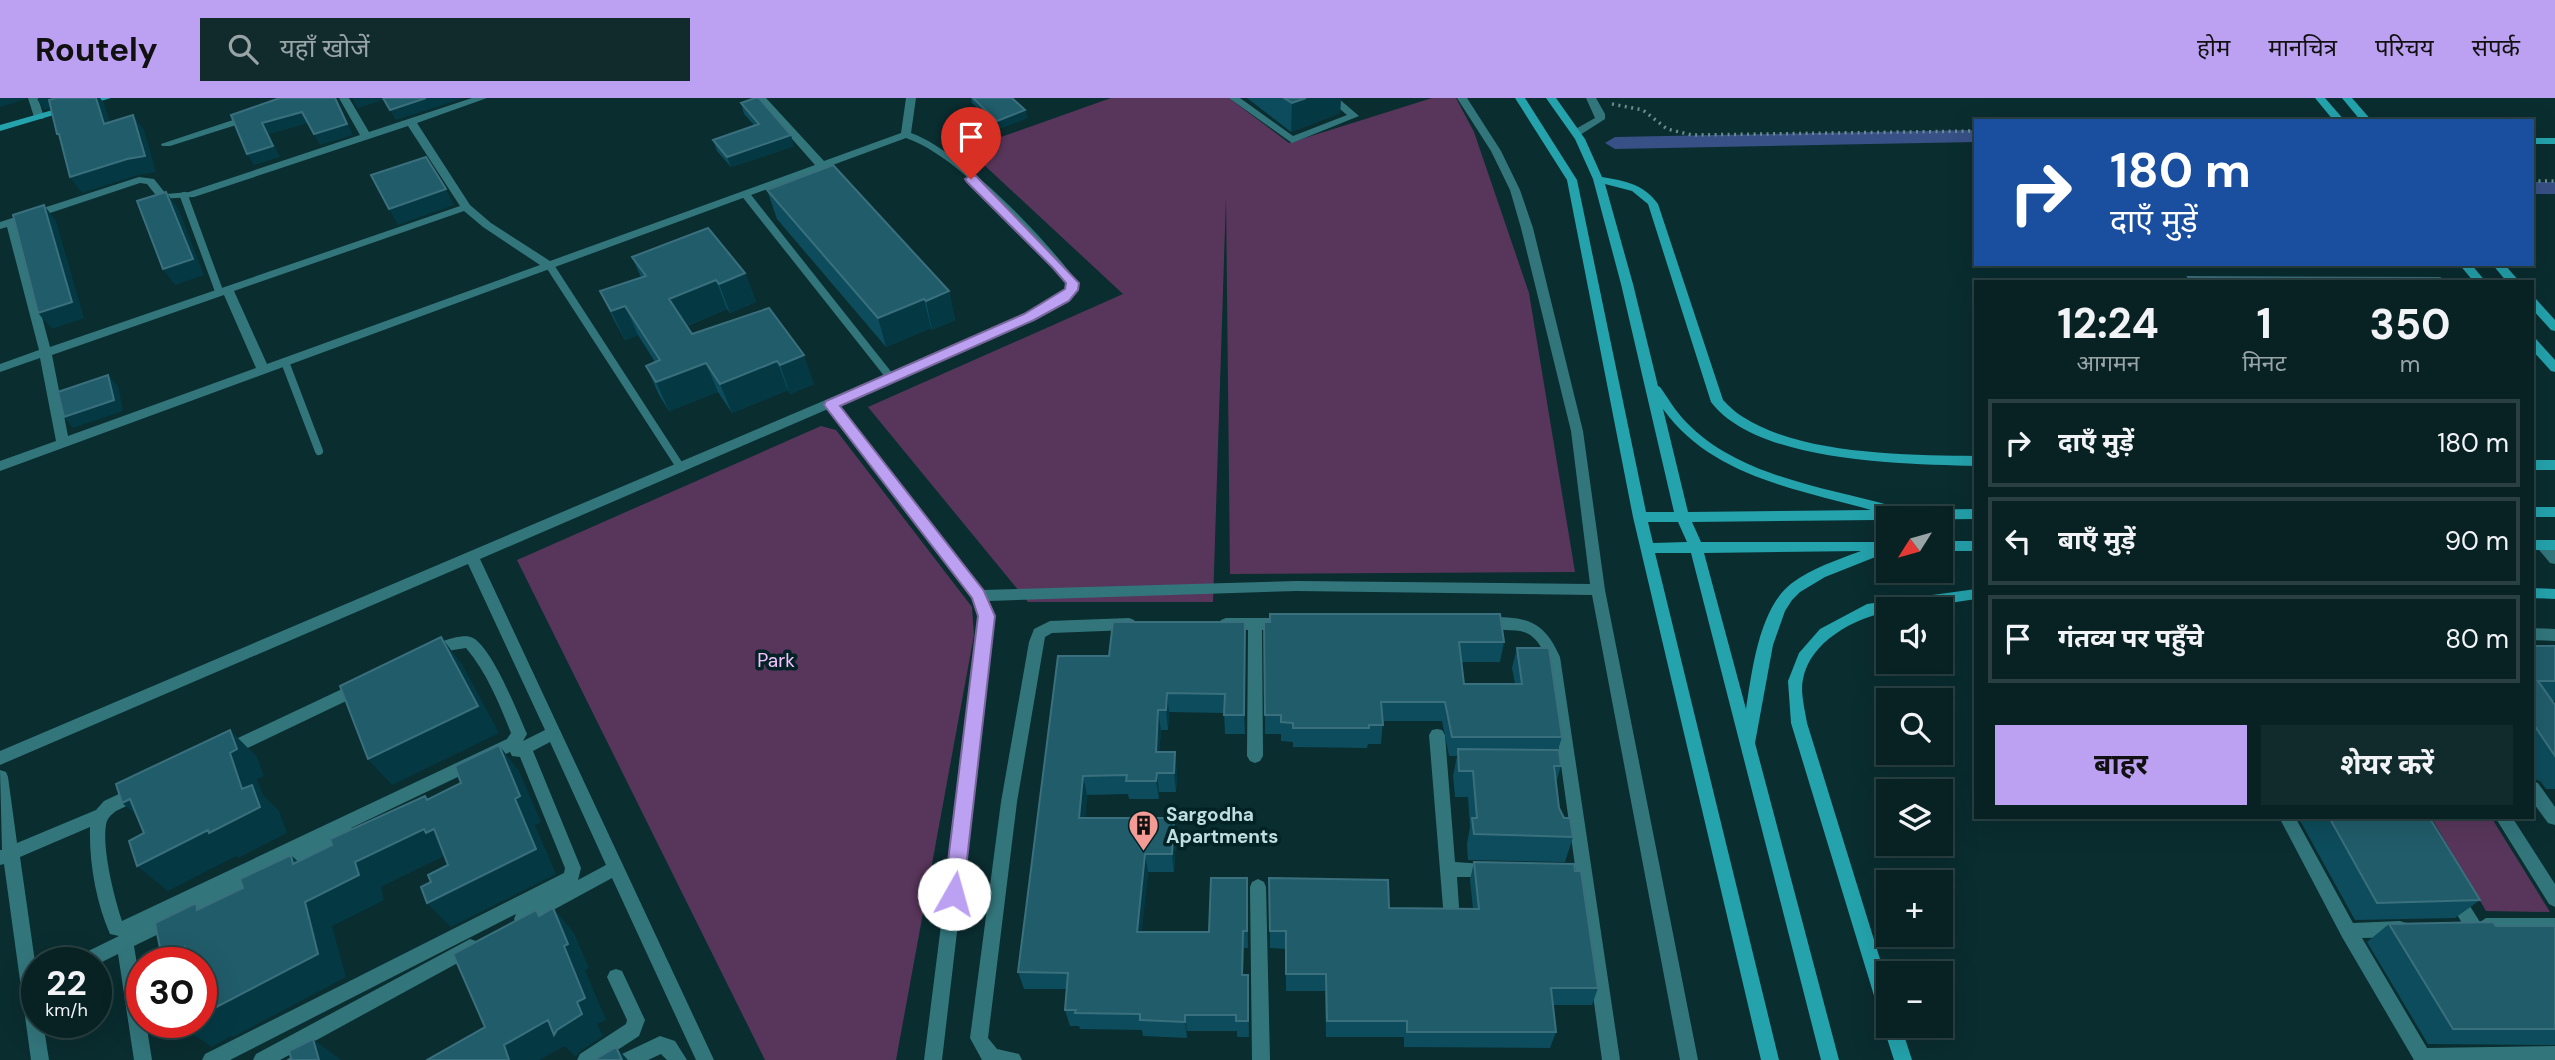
<!DOCTYPE html>
<html lang="hi">
<head>
<meta charset="utf-8">
<style>
  body { margin:0; font-family:"DM Sans","Noto Sans Devanagari",sans-serif; background:#112a2c; color:#f1f3f6; height:100vh; display:flex; flex-direction:column; font-size:26px; white-space:nowrap }
  * { box-sizing:border-box; margin:0 }
  p { font-size:23px; color:#98a4a6 }
  .icon { flex:none; width:38px; height:38px; fill:none; stroke:currentColor; stroke-width:2; stroke-linecap:round; stroke-linejoin:round }
  .map { position:relative; flex:1; overflow:hidden }
  .details { position:absolute; left:1974px; top:182px; width:560px; height:539px; display:flex; flex-direction:column; background:#082224; border-radius:0px; box-shadow:0 7px 28px #0002,0 0 0 2px #293f41 }
  .details>* { flex:none }
  .guide { position:absolute; left:1974px; top:21px; width:560px; height:147px; border-radius:0px; box-shadow:0 7px 28px #0002,0 0 0 2px #293f41; background:#1a4fa0; color:#fff; overflow:hidden }
  .needle { width:46px; rotate:233deg }
  .tools { position:absolute; left:1876px; top:408px; display:grid; gap:14px }
  .tools a { display:grid; place-items:center; width:77px; height:77px; border-radius:0px; background:#082224; box-shadow:0 7px 28px #0002,0 0 0 2px #293f41; font-size:35px }
  .speed { position:absolute; left:21px; top:849px; display:flex; gap:14px; font-size:35px; font-weight:700; text-align:center }
  .speed>* { display:grid; place-content:center; width:91px; height:91px; border-radius:50%; background:#082224; box-shadow:0 7px 28px #0002,0 0 0 2px #293f41; line-height:1 }
  .speed small { font-size:18px; font-weight:400 }
  .speed .limit { border:10px solid #d22; background:#fff; color:#111 }
  .pin { position:absolute; display:grid; place-items:center; width:60px; height:60px; color:#fff; margin:-72px -30px; border-radius:50% 50% 50% 0; rotate:-45deg; box-shadow:0 0 7px #0007 }
  .pin .icon { rotate:45deg }
  .me { position:absolute; width:77px; margin:-38px; rotate:7deg; stroke-linejoin:round; filter:drop-shadow(0 0 5px #0008) }
  .turn { display:flex; align-items:center; gap:24px; height:147px; padding:0 21px; font-size:32px }
  .turn .icon { width:91px; height:91px; stroke-width:2.5 }
  .turn b { display:block; font-size:49px; line-height:60px }
  .eta { display:flex; justify-content:space-evenly; align-items:center; height:119px; text-align:center }
  .eta b { font-size:42px; font-weight:700; line-height:49px }
  .button { display:flex; gap:14px; margin-top:auto; padding:14px 21px }
  .button a { flex:1; height:80px; border-radius:0px; background:#bca0f2; color:#111; font-size:28px; font-weight:700; line-height:80px; text-align:center }
  .button a+a { background:#112a2c; color:#f1f3f6 }
  ul { padding:0; list-style:none }
  li { display:flex; align-items:center; gap:21px; height:88px; margin:0 14px 10px; padding:0 7px; border:4px solid #293f41; border-radius:0px }
  li div { flex:1 }
  li b { display:block; font-size:26px }
  li em { font-style:normal }
  header { display:flex; align-items:center; gap:42px; box-sizing:border-box; height:98px; padding:0 35px; background:#bca0f2; color:#111 }
  header strong { font-size:33px }
  nav { display:flex; gap:38px; margin-inline-start:auto; font-size:24px }
  .search { width:490px; height:63px; background:#112a2c; display:flex; align-items:center; gap:18px; box-sizing:border-box; padding:0 24px; border-radius:0px; color:#98a4a6; font-size:26px }
  .map>svg:first-child { display:block }
</style>
</head>
<body>
<header>
<strong>Routely</strong>
<div class="search"><svg class="icon" aria-label="search" viewBox="0 0 24 24"><circle cx="10" cy="10" r="6"/><path d="M15 15l6 6"/></svg>यहाँ खोजें</div>
<nav><a>होम</a><a>मानचित्र</a><a>परिचय</a><a>संपर्क</a></nav>
</header>
<div class="map">
<svg width="2555" height="962" viewBox="0 0 2555 962">
  <rect width="100%" height="100%" fill="#0a2d30"/>
  <path fill="#58365b" d="M1111,0H1229L1289,45L1432,0H1456L1474,34L1529,195L1575,474L1230,476L1226,99L1213,504H1028L868,309L1123,196L967,51Z
    M821,328L836,332L972,509L974,537L896,962H765L517,462Z
    M2431,719H2491L2550,814L2486,813Z"/>
  <g fill="none" stroke-linecap="round" stroke-linejoin="round">
    <path fill="#375085" fill-rule="evenodd" d="M1976,32V44L1615,51L1605,45L1615,39Z
      M2532,84H2555V96H2532Z"/>
    <path stroke="#6c8d90" stroke-width="3.5" stroke-dasharray="2 4.5" stroke-linecap="butt" d="M1612,6L1643,12L1667,31L1692,37L1976,33
      M2532,83H2555"/>
    <path stroke="#32767c" stroke-width="8" d="M746,97L891,280
      M184,98L219,193
      M550,168L681,370
      M285,264L319,353"/>
    <path fill="#32767c" fill-rule="evenodd" d="M28,0H38L44,19L43,21L34,19Z
      M339,0H349L369,34L472,0H487L417,25L470,107L491,125L550,163L815,67L756,0H766L824,63L901,35L906,0H916L911,35C963,54 1045,140 1078,185V192L1068,203L1003,236L838,307L983,492L1297,483L1590,486L1571,333L1521,130L1510,92L1491,53L1457,0H1467L1501,53L1520,92L1533,130L1583,333L1605,492L1698,962H1680L1592,497L1297,493L988,503L994,518L942,962H924L980,518L973,500L828,311L480,461L714,962H696L612,780L522,829L516,826L514,821L516,816L230,962H202L205,956L564,775L565,770L520,659L512,658L510,654L351,730L356,736L354,741L284,775L278,777L272,775L270,769L260,774L265,780L263,785L134,848L142,897V924H146L152,962H134L118,856L96,867V864H75L78,858L119,838L110,836C96,804 89,764 90,729L20,759L37,878V924H43L49,962H31L4,766L0,767V752H2L0,672L6,674L8,679L17,745L96,712L104,703L446,542C453,540 466,536 473,540C492,550 518,615 527,636L523,643L545,632L468,466L0,667V653L995,230L1060,197L1066,191V186C1028,140 963,60 906,40L0,373V363L56,343L40,260L0,274V266L39,252L7,129L0,131V124L139,79L154,81L166,96L189,94L360,37ZM408,28L460,108L50,249L17,126L140,85L147,86L159,101L194,99ZM464,113L483,129L540,167L267,266L234,193ZM224,197L256,270L68,338L52,257ZM466,550C487,575 499,605 511,635L507,641L122,823C114,799 102,751 106,727C107,720 111,717 116,713L453,552ZM550,644L606,767L578,782L581,770L533,653Z
      M1229,0H1240L1293,38L1347,17L1327,0H1338L1359,18L1292,45Z
      M1586,0H1596L1605,16V21L1580,37H1572V33L1595,20Z
      M251,16L256,19L255,21L170,48H162L161,46Z
      M2542,442L2547,443L2555,452V466L2550,465L2535,447Z
      M1485,519C1524,519 1543,520 1560,559L1620,962H1602L1546,559C1529,520 1511,538 1480,529L1478,525L1480,521Z
      M1129,520L1134,522L1136,526L1134,530L1129,532L1052,535L1045,539L1017,704L988,940L997,951L1019,956L1022,962H982L970,940L1001,704L1029,544L1034,531L1050,523Z
      M1226,520H1283L1288,522L1290,526L1288,530L1262,532L1263,658L1260,663L1255,665L1250,663L1247,658L1248,532L1221,530L1219,526L1221,522Z
      M2532,530L2555,531V543L2532,542Z
      M1437,631L1442,632L1445,637L1455,764L1498,767L1500,772L1498,777L1492,779H1457L1459,809L1457,814L1451,817L1445,814L1443,809L1429,637L1432,632Z
      M2532,683L2538,685L2555,709V727L2548,725L2532,703Z
      M2279,719H2295L2353,825L2400,823L2406,825L2408,831L2406,837L2400,839L2362,840L2427,950L2555,948V962H2414L2342,839Z
      M2495,719H2512L2555,786V809L2549,806Z
      M1258,781L1264,784L1266,789L1270,962H1252L1250,789L1252,784Z
      M2455,791L2461,794L2480,824L2486,820H2555V836H2486L2480,832L2473,836L2467,834L2447,799L2449,794Z
      M470,841L476,843L479,849L476,855L280,962H253L256,956Z
      M616,871L622,873L645,922L639,938L602,962H577L580,956L626,926L627,922L607,879L610,873Z
      M660,938L675,943L687,962H667L661,956L648,962H619L622,956Z"/>
    <path fill="#24a3ad" fill-rule="evenodd" d="M95,0H111L0,33V27Z
      M1515,0H1525L1577,82L1646,414H1674L1621,186L1593,81L1575,41L1546,0H1556L1585,41L1602,79C1625,83 1644,86 1658,106L1723,302C1729,308 1736,315 1743,319C1802,357 1907,357 1976,358V368C1905,366 1757,365 1711,304L1648,106L1632,93L1605,86L1633,186L1658,288L1660,289C1668,300 1676,314 1686,324C1738,378 1823,389 1892,408L1898,412L1976,411V421L1692,424L1701,444H1888V454L1825,479L1800,494L1792,502L1785,513L1773,547L1755,645L1839,962H1821L1691,455H1655L1779,962H1761L1633,419L1567,82ZM1663,311C1711,378 1796,391 1871,412L1688,414ZM1648,424H1678L1687,444L1653,445ZM1861,453C1837,462 1812,470 1792,485C1759,510 1752,573 1746,611L1704,455Z
      M2315,0H2325L2345,23H2334Z
      M2342,0H2352L2372,23H2361Z
      M2532,40H2555V46H2532Z
      M2459,166H2471L2486,184H2474Z
      M2492,166H2504L2520,184H2507Z
      M2532,200L2536,201L2555,222V233L2551,232L2532,211Z
      M2532,240L2536,241L2555,262V274L2551,273L2532,252Z
      M2532,362H2555V372H2532Z
      M2532,409H2555V419H2532Z
      M2532,442H2555V452H2532Z
      M1941,443H1976V453H1941Z
      M2532,490L2555,491V501L2532,500Z
      M1976,491V501L1911,511H1888V514C1854,520 1810,544 1803,581C1800,594 1805,612 1807,625L1888,887V928H1901L1912,962H1894L1883,928L1886,922L1882,920L1879,914L1791,625L1788,583L1799,555L1820,531L1867,506Z"/>
  </g>
  <path fill="#0d4c5c" d="M971,0H1012L1025,12L1027,20L999,31L972,5Z
    M1247,0H1341L1340,15L1291,34Z
    M741,5L794,48L731,69L717,53L713,42L754,27L744,16Z
    M767,92L949,193L955,222L932,232L931,230L886,249L777,121Z
    M632,159L745,175L756,204L730,215L727,211L687,228L692,236L769,210L814,286L790,296L788,292L732,315L718,294L669,313L659,297L646,268L655,264L638,237L625,242L614,222L600,193L641,179Z
    M1245,524V636H1225L1224,615L1169,614L1168,632H1161L1159,654L1177,673L1176,694H1159V701H1129L1128,696L1087,697L1085,720L1176,738L1174,774H1148L1141,834H1209L1247,780L1248,850H1244L1243,877H1248L1249,939H1237V933H1187V940L1143,938L1142,932L1080,931L1079,928H1070L1065,912L1067,891H1024L1018,874L1109,558Z
    M1264,524L1504,544L1500,564H1461L1464,586H1515L1512,570L1517,550L1562,639L1558,652L1561,668L1556,685L1559,710L1573,739L1565,764L1468,762L1467,746L1470,729L1468,699H1455L1453,678L1457,658H1449L1442,623H1383L1381,646H1368L1367,650L1293,649V644L1281,643V636H1265Z
    M2532,548H2555V603H2552L2555,607V691H2546L2540,683L2533,681L2532,679Z
    M2298,719H2429L2480,802L2455,820L2355,822Z
    M1474,764L1598,890L1592,907H1553L1556,934L1550,950L1404,949V939H1326L1325,893H1286V851L1270,850L1269,780L1389,810L1473,811L1470,782Z
    M2389,826L2555,828V947L2428,946L2367,844Z"/>
  <path fill="#043944" d="M0,0H26V1L0,9Z
    M43,0H91L44,12L37,1Z
    M96,0H100L104,5L115,41L104,26Z
    M335,0H337V1L353,37L320,47L314,36Z
    M352,0H382L383,2L358,10Z
    M426,0H464L396,22L390,12Z
    M1306,0H1341L1340,15L1291,34L1292,5Z
    M1025,12L1027,20L999,31L997,23Z
    M302,14L309,25L269,36L280,59L254,67L247,56L262,25Z
    M133,17L144,32L156,74L138,77L82,95L70,79Z
    M791,37L794,48L731,69L727,59Z
    M446,91L454,107L398,127L389,111Z
    M166,94L178,110L204,177L175,187L163,171Z
    M44,107L56,123L84,220L52,231L38,215Z
    M745,175L756,204L730,215L719,186Z
    M716,182L727,211L681,230L669,201Z
    M949,193L955,222L932,232L926,203Z
    M924,201L931,230L886,249L878,220Z
    M625,208L638,237L625,242L611,213Z
    M804,257L814,286L790,296L780,267Z
    M777,263L788,292L732,315L720,286Z
    M706,265L718,294L669,313L656,284Z
    M108,277L118,288L123,313L73,330L64,319Z
    M1245,524V636L1244,617Z
    M441,539L462,566L499,635L392,687L368,661Z
    M1167,595L1169,614L1168,632L1166,612Z
    M1158,612L1161,632L1158,673L1156,654Z
    M230,632L257,659L264,678L257,681L263,697L279,713L287,735L238,760L236,758L168,793L137,768L242,691L230,655Z
    M499,647L519,673L541,724L535,727L556,776L451,829L427,805L515,701Z
    M1175,654L1177,673L1176,694L1174,675Z
    M1157,675L1159,694V701L1156,683Z
    M1083,678L1087,697L1083,738L1079,720Z
    M130,701L153,731L122,705Z
    M1174,720L1176,738L1174,774L1172,756Z
    M424,731H434L446,757L381,789L384,802L332,828L346,879L233,939L231,938L212,949L179,927L184,924H201V915L305,804L355,764Z
    M1145,756L1148,774L1140,852L1137,834Z
    M291,757L318,782L293,766Z
    M553,810L574,835L589,870L585,872L606,922L597,926L603,938L579,954L576,959L565,948L539,962H509L504,947L577,904L564,848Z
    M185,849L201,864H169L162,860Z
    M1185,917L1187,933V940L1185,924Z
    M313,941L341,962H319Z
    M616,949L628,962H622Z"/>
  <path fill="#215c6a" stroke="#3a707d" stroke-width="2" d="M56,0H96L104,26L133,17L145,58L127,61L70,79L59,36H57L49,2Z
    M280,0H335L347,26L314,36L302,14L262,25L273,48L247,56L231,17Z
    M383,0H426L390,12Z
    M755,0H759L791,37L727,59L713,42L759,26L741,5Z
    M973,0H1012L1025,12L997,23Z
    M1284,0H1306L1292,5Z
    M426,59L446,91L389,111L371,77Z
    M833,67L949,193L926,203L924,201L878,220L767,92Z
    M166,94L193,161L163,171L137,103Z
    M44,107L72,204L38,215L13,117Z
    M708,130L745,175L719,186L716,182L669,201L692,236L769,210L804,257L780,267L777,263L720,286L706,265L656,284L646,268L660,262L625,208L611,213L600,193L646,178L632,159Z
    M2188,179L2440,180L2443,184H2191Z
    M108,277L114,302L64,319L58,294Z
    M1270,516H1500L1504,544H1459L1464,586H1522L1517,550H1549L1562,639H1452L1445,604H1381L1383,627H1369V630H1293V625L1281,624V617H1265L1264,524H1270Z
    M1113,524H1245L1244,617H1224L1225,596L1167,595L1166,612H1158L1156,654H1175L1174,675H1157L1156,683H1126L1127,677L1083,678L1079,720H1174L1172,756H1145L1137,834H1209L1211,780H1247V833H1243L1242,877H1248V923H1236V917H1185V924L1140,922V916L1075,915L1076,912H1065L1068,875L1018,874L1058,558H1109Z
    M441,539L478,608L368,661L340,588Z
    M2532,548H2555V583H2538L2555,607V658L2532,624Z
    M230,632L237,651L230,655L242,691L252,687L260,709L209,735L208,732L137,768L129,743L144,735L130,701L122,705L116,686Z
    M499,647L520,698L515,701L536,751L427,805L421,789L431,784L428,777L448,767L434,731L426,735L424,731L355,764L359,777L305,804L318,856L201,917V864H189L185,849L162,860L155,825L196,805L197,812L243,790L240,781L291,757L293,766L332,747L330,741L425,698L427,702L461,685L455,668Z
    M1458,651L1559,652L1561,668H1554L1559,710L1564,720H1570L1573,739L1474,736L1472,720H1477L1473,673H1459Z
    M2329,719H2429L2480,802L2377,805Z
    M1474,764L1574,766L1575,773H1581L1598,890H1551L1556,934H1407V923H1327L1326,876H1286V833H1270L1269,780L1388,782L1389,810L1479,811Z
    M553,810L568,846L564,848L585,900L577,904L582,916L557,932L554,937L548,922L504,947L509,962H427L485,929L453,856L536,812L539,818Z
    M2493,824L2496,828H2555V931H2453L2389,826Z
    M313,941L319,962H288L291,960L289,953Z
    M616,949L622,962H594Z"/>
  <path fill="#bca0f2" stroke="#7a689d" stroke-width="2" d="M971,77L976,78L1079,185L1078,192L1069,203L1034,222L840,308L984,493L995,518L963,796L961,803L954,805L947,803L944,796L978,518L972,500L824,307L826,303L1024,216L1065,191L1066,185L1053,170L967,84L965,81Z"/>
  <defs>
    <symbol id="building-pin" viewBox="-11 -11 22 30"><path d="M0 17L-7.5 6A9.5 9.5 0 1 1 7.5 6Z" fill="#f59b96" stroke="#012326"/><path d="M-4-6H4V6H1V3H-1V6H-4ZM-2.5-4.3h1.7v1.8h-1.7ZM.8-4.3h1.7v1.8H.8ZM-2.5-1h1.7V.8h-1.7ZM.8-1h1.7V.8H.8Z" fill="#111"/></symbol>
  </defs>
  <g fill-rule="evenodd">
    <use href="#building-pin" x="1126" y="710" width="35" height="47"/>
  </g>
  <g text-anchor="middle" stroke-width="7" stroke-linejoin="round" paint-order="stroke">
    <g font-size="19" fill="#f8c2fe" stroke="#012326">
      <text x="776" y="569">Park</text>
    </g>
    <g font-size="19" font-weight="bold" fill="#c0dee1" stroke="#012326" text-anchor="start">
      <text x="1166" y="723">Sargodha<tspan x="1166" dy="22">Apartments</tspan></text>
    </g>
  </g>
</svg>
<div class="tools">
<a><svg class="needle" viewBox="-14 -14 28 28"><path d="M0-13l5 13h-10z" fill="#e53935"/><path d="M0 13l5-13h-10z" fill="#98a4a6"/></svg></a>
<a><svg class="icon" aria-label="sound" viewBox="0 0 24 24"><path d="M4 9h4l5-4v14l-5-4H4zM17 9q2 3 0 6"/></svg></a>
<a><svg class="icon" aria-label="search" viewBox="0 0 24 24"><circle cx="10" cy="10" r="6"/><path d="M15 15l6 6"/></svg></a>
<a><svg class="icon" aria-label="layers" viewBox="0 0 24 24"><path d="M12 4l9 5-9 5-9-5zM3 14l9 5 9-5"/></svg></a>
<a>+</a>
<a>−</a>
</div>
<div class="speed"><div>22<small>km/h</small></div><div class="limit">30</div></div>
<div class="pin" style="left:971px;top:81px;background:#d93025"><svg class="icon" aria-label="arrive" viewBox="0 0 24 24"><path d="M6 21V4h12l-3 4 3 4H6"/></svg></div>
<svg class="me" style="left:954px;top:796px" viewBox="-20 -20 40 40"><circle r="19" fill="#fff"/><path d="M0-13L10 11 0 6-10 11z" fill="#bca0f2"/></svg>
<div class="guide">
<div class="turn"><svg class="icon" aria-label="right" viewBox="0 0 24 24"><path d="M7 20v-9h11M14 6l5 5-5 5"/></svg><div><b>180 m</b>दाएँ मुड़ें</div></div>
</div>
<section class="details">
<div class="eta">
<div><b>12:24</b><p>आगमन</p></div>
<div><b>1</b><p>मिनट</p></div>
<div><b>350</b><p>m</p></div>
</div>
<ul>
<li><svg class="icon" aria-label="right" viewBox="0 0 24 24"><path d="M7 20v-9h11M14 6l5 5-5 5"/></svg><div><b>दाएँ मुड़ें</b></div><em>180 m</em></li>
<li><svg class="icon" aria-label="left" viewBox="0 0 24 24"><path d="M17 20v-9H6M10 6l-5 5 5 5"/></svg><div><b>बाएँ मुड़ें</b></div><em>90 m</em></li>
<li><svg class="icon" aria-label="arrive" viewBox="0 0 24 24"><path d="M6 21V4h12l-3 4 3 4H6"/></svg><div><b>गंतव्य पर पहुँचे</b></div><em>80 m</em></li>
</ul>
<div class="button"><a>बाहर</a><a>शेयर करें</a></div>
</section>
</div>
</body>
</html>
